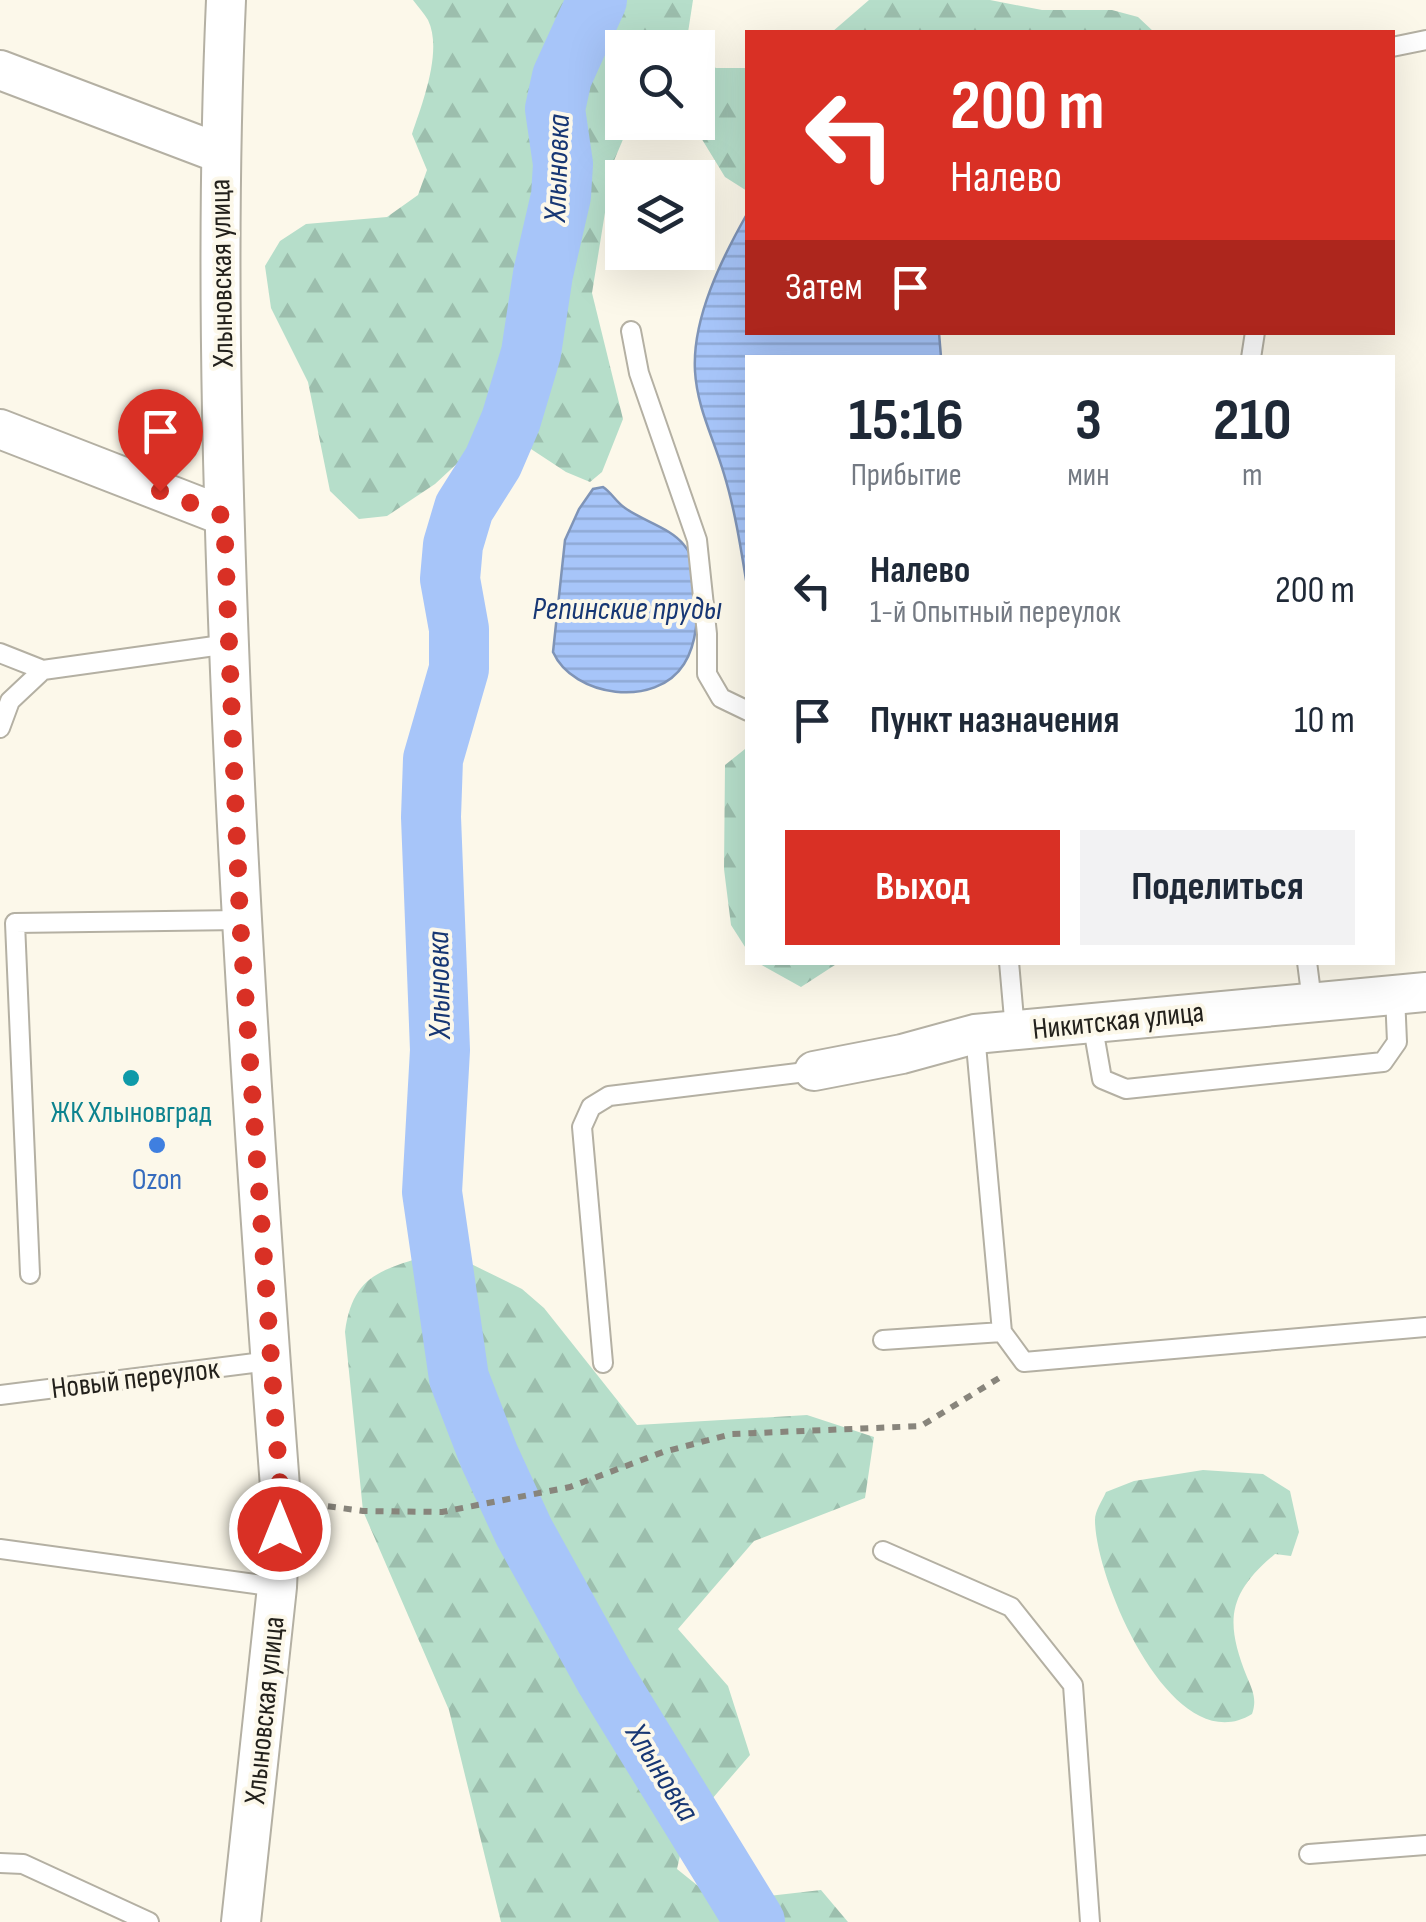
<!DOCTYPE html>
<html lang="ru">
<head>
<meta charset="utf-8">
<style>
  body { margin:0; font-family:"Sofia Sans Condensed",sans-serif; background:#f2f2f3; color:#1f2937; height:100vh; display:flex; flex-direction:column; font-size:38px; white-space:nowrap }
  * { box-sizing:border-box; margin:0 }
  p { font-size:32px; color:#747a83 }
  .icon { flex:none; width:55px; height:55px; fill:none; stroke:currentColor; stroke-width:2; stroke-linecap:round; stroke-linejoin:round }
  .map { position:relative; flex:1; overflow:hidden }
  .side { position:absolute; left:745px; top:355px; width:650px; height:610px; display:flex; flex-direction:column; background:#fff; border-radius:0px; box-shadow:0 10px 40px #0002 }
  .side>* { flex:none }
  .hud { position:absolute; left:745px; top:30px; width:650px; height:305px; border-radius:0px; box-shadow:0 10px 40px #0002; background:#d93025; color:#fff; overflow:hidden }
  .controls { position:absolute; left:605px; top:30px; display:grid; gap:20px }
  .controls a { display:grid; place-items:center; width:110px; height:110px; border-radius:0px; background:#fff; box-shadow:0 10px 40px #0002; font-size:50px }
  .pin { position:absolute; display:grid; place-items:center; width:85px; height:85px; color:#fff; margin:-102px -42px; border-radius:50% 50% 50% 0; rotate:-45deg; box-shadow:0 0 10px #0007 }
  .pin .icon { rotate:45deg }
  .me { position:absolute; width:110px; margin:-55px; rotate:0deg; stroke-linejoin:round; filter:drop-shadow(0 0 8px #0008) }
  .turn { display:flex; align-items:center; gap:35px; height:210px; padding:0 40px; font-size:45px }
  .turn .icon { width:130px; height:130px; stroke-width:2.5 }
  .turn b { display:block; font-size:70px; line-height:85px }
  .then { display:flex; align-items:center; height:95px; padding:0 40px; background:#0003; gap:20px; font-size:38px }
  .eta { display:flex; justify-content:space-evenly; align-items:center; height:170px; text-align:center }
  .eta b { font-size:60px; font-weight:700; line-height:70px }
  .button { display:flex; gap:20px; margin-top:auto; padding:20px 40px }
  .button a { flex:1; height:115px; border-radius:0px; background:#d93025; color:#fff; font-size:40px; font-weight:700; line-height:115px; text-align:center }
  .button a+a { background:#f2f2f3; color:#1f2937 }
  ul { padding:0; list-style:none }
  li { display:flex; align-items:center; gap:30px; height:130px; padding:0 40px }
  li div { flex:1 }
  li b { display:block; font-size:38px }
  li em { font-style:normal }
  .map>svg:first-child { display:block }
</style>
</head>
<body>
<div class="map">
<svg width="1426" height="1922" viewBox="0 0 1426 1922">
  <defs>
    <pattern id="forest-firs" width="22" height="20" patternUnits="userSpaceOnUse" patternTransform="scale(2.5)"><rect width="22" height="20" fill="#b6deca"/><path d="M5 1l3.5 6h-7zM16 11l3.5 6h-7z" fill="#9cbead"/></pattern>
    <pattern id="water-rules" width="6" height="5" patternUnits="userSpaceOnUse" patternTransform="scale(2.5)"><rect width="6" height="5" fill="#a7c5f9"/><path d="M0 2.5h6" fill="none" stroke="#8fa9d5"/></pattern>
  </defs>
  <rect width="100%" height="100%" fill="#fcf8ea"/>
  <path fill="url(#forest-firs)" d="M413,0H693L687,39L690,47L622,48V122L645,123L624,137L613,163L592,293L623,419L602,472L590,482L566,472L531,449L489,441L476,446L435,484L387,516L359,519L330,491L308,382L271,308L265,266L280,241L306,224L387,217L418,195L427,170L412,134C422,104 443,51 428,20C424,13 418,7 413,0Z
    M869,0H990L1042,10H1112L1138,17L1154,32H832Z
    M698,57L716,68H747V191L725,177L692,123L698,122Z
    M745,749L748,750L747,950L731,925L724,869L725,765Z
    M758,963H838L801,987Z
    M419,1258H459L522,1289L544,1308L637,1425L807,1415L874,1437L865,1498L754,1541L678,1629L728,1686L750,1755L686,1829L677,1869L718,1902L821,1890L848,1922H501L449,1710L363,1511L345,1332C352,1281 374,1272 419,1258Z
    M1203,1470L1263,1474L1290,1491L1299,1532L1291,1556L1275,1554C1227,1594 1225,1622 1247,1677C1253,1691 1257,1700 1252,1714C1173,1763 1095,1580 1095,1520C1095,1511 1102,1501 1106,1492L1134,1481Z"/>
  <path fill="url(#water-rules)" stroke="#7f94b7" stroke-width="2.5" d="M747,214L748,332L939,333L941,357L748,358L747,586C741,549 735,510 724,474C714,439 697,408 695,371C692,318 722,258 747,214Z
    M603,487C612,493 616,502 625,508C643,521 671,528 684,545C695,558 695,572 696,588C699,612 697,644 684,664C656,709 573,697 553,652L565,540L579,509L593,489Z"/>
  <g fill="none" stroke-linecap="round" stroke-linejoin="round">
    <path stroke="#a7c5f9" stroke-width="60" d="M597,0L562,77L555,109L563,164L561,196L543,274L531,353L511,420L493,462L464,508L453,545L450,579L459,629V669L433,759L431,817L440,1050L432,1192L459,1378L489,1456L524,1532L604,1676L755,1922"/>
    <defs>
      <path id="lane" d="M1392,47L1426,40
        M631,331L639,373L697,540L707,634V674L721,698L748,711
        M1251,358L1255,332
        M0,653L43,670
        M0,728L10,701L43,670L229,644
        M1009,962L1015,1030
        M1307,962L1312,1001
        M1092,1022L1102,1079L1126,1089L1383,1062L1397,1042L1395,995
        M975,1034L1002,1332
        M30,1274L15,923L240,920
        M883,1340L1002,1332L1024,1362L1426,1327
        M603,1363L582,1127L591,1107L609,1096L814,1071
        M0,1395L270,1361
        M0,1549L277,1587
        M883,1551L1011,1607L1073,1685L1090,1922
        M1309,1854L1426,1845
        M0,1863L23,1864L149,1922"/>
      <path id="street" d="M226,0C216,224 221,448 230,671C241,948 260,1224 281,1500L277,1587L241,1922
        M0,70L219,153
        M0,429L224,516
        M814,1071L902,1054L975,1034L1426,992"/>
    </defs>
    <use href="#lane" stroke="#b4b0a3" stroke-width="22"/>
    <use href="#street" stroke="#b4b0a3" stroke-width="42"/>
    <path stroke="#88857c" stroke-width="6" stroke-dasharray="8 8" stroke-linecap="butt" d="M312,1504L363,1511L442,1512L570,1487L663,1452L732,1434L921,1426L1004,1375"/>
    <use href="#lane" stroke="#fff" stroke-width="18"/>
    <use href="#street" stroke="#fff" stroke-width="38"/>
  </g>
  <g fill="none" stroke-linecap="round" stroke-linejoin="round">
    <path stroke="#d93025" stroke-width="18" stroke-dasharray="0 32.4" d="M160,491L224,516L240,920L281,1500L280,1529"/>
  </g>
  <circle fill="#0f9aa8" stroke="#fcf8ea" stroke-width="4" cx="131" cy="1078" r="10"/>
  <circle fill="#3f7fe0" stroke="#fcf8ea" stroke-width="4" cx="157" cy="1145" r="10"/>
  <g text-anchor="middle" stroke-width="8" stroke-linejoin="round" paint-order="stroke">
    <g font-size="30" fill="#23211c" stroke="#fcf8ea">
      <text transform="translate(221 273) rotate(-91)" y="10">Хлыновская улица</text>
      <text transform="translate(1118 1020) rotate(-6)" y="10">Никитская улица</text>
      <text transform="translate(135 1378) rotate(-7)" y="10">Новый переулок</text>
      <text transform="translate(264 1710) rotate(-84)" y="10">Хлыновская улица</text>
    </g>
    <g font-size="30" fill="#0d838f" stroke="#fcf8ea">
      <text x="131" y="1122">ЖК Хлыновград</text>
    </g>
    <g font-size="30" fill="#366cbe" stroke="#fcf8ea">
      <text x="157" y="1189">Ozon</text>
    </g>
    <g font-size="32" font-style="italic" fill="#173774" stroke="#fcf8ea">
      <text transform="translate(556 168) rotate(-88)" y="11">Хлыновка</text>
      <text x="627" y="619">Репинские пруды</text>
      <text transform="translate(438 985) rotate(-91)" y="11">Хлыновка</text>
      <text transform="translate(663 1772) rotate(58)" y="11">Хлыновка</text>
    </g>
  </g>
</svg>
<div class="controls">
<a><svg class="icon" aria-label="search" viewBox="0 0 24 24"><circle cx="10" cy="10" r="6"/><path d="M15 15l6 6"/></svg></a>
<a><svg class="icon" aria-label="layers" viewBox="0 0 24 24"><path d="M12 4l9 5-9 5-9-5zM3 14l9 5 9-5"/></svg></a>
</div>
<div class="pin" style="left:160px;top:491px;background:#d93025"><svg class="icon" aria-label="arrive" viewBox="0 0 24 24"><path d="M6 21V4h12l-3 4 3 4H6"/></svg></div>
<svg class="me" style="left:280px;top:1529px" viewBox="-20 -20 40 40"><circle r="17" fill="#d93025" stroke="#fff" stroke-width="3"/><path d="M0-11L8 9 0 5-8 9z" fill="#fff"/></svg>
<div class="hud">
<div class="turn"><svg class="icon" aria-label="left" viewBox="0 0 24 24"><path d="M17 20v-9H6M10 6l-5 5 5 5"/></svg><div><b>200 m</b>Налево</div></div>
<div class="then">Затем<svg class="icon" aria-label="arrive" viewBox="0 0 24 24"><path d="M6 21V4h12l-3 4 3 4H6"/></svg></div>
</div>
<section class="side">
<div class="eta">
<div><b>15:16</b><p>Прибытие</p></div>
<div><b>3</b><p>мин</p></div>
<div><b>210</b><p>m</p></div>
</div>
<ul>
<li><svg class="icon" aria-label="left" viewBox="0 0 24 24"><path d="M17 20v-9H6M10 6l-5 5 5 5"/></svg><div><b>Налево</b><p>1-й Опытный переулок</p></div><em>200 m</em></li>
<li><svg class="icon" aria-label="arrive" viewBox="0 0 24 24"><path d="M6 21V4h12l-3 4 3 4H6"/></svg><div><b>Пункт назначения</b></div><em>10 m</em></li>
</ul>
<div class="button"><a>Выход</a><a>Поделиться</a></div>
</section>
</div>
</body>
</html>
